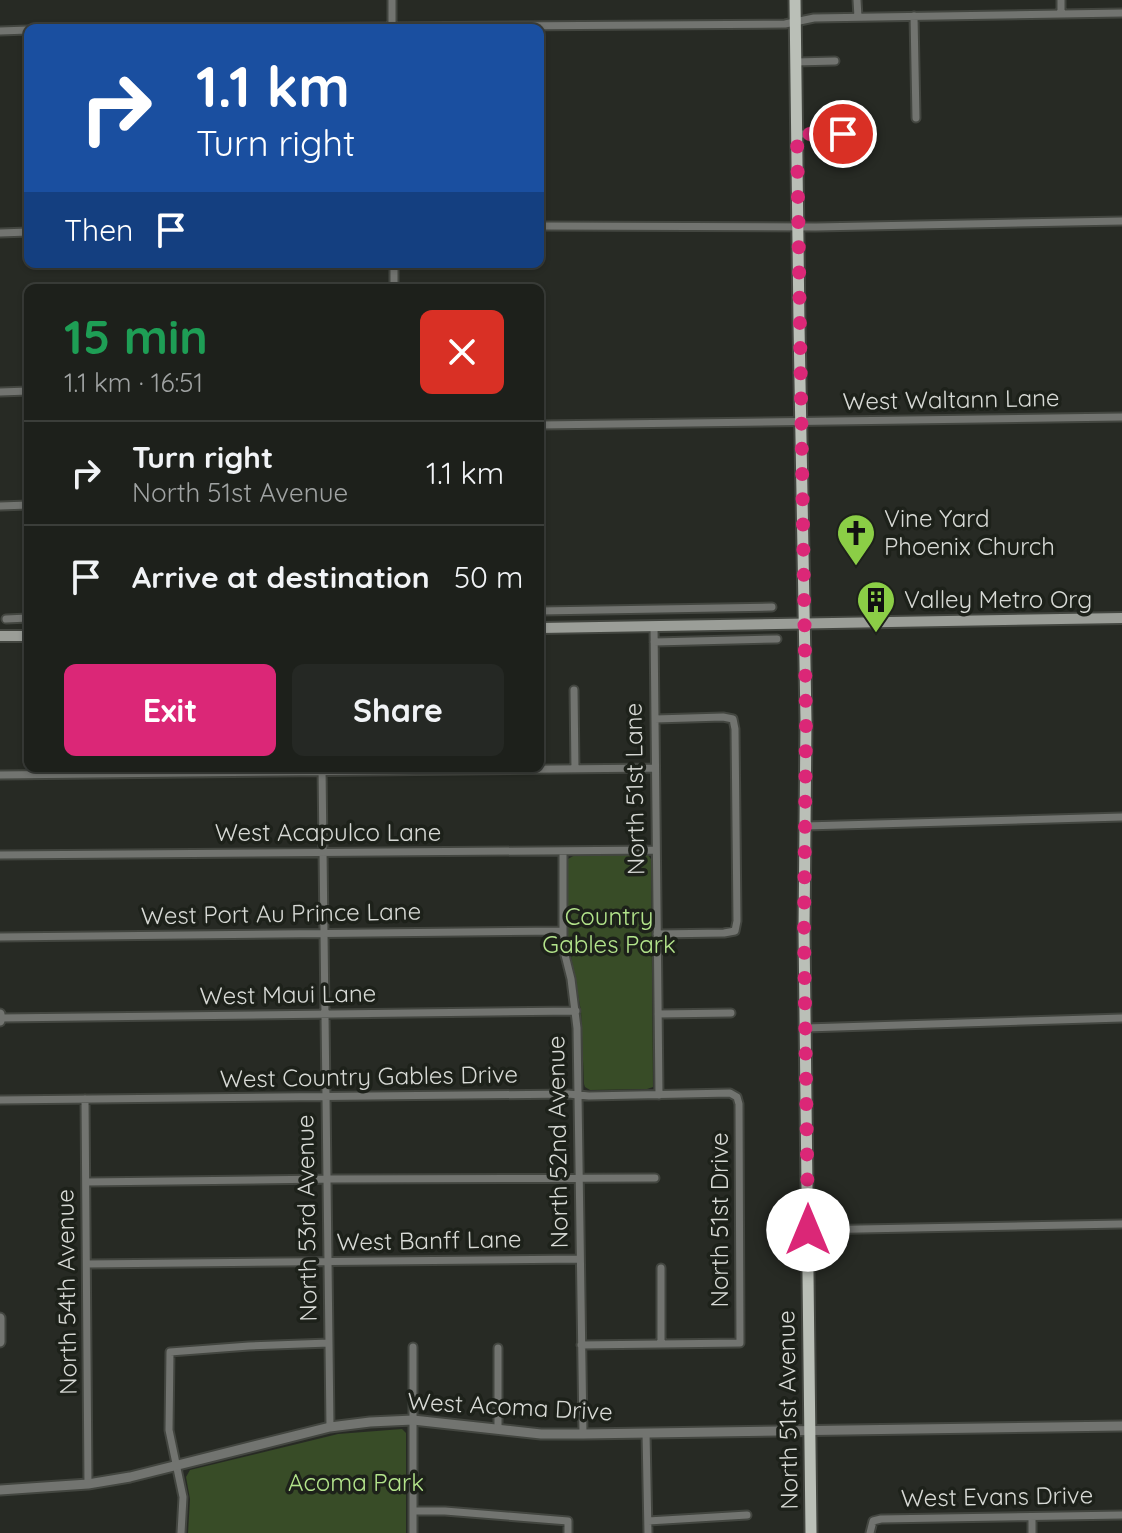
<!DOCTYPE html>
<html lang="en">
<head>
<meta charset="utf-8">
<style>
  body { margin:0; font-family:Quicksand,sans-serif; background:#252824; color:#f1f3f6; height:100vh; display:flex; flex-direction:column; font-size:30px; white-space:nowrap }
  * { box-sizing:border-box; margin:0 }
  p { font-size:26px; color:#a0a3a3 }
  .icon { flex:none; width:44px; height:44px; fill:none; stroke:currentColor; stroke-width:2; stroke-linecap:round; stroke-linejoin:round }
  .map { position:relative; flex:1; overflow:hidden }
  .drawer { position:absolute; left:24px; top:284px; width:520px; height:488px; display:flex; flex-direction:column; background:#1d201b; border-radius:12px; box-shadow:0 2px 6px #0004,0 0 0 2px #3b3e3a }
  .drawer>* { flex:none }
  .banner { position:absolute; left:24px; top:24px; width:520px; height:244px; border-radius:12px; box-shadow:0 2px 6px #0004,0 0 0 2px #3b3e3a; background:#1a4fa0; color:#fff; overflow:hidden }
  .pin { position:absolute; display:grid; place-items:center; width:68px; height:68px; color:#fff; margin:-34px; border:4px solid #fff; border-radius:50%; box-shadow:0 2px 8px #0007 }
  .me { position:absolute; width:88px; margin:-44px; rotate:0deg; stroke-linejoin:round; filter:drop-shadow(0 0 6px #0008) }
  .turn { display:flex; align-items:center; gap:28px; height:168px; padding:0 40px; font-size:36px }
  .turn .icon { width:104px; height:104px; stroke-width:2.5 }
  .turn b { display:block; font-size:56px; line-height:68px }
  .then { display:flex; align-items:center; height:76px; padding:0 40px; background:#0003; gap:16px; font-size:30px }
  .round { display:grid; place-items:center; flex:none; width:84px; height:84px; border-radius:12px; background:#252824 }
  .summary { display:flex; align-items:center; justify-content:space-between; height:136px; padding:0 40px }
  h1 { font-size:48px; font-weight:700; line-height:60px; color:#1e9e55 }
  .cta { display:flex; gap:16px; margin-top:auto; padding:16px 40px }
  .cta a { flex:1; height:92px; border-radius:12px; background:#db2777; color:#fff; font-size:32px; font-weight:700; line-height:92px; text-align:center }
  .cta a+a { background:#252824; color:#f1f3f6 }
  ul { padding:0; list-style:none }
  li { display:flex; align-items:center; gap:24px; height:104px; padding:0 40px; border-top:2px solid #3b3e3a }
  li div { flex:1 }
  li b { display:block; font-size:30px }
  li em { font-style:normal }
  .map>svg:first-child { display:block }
</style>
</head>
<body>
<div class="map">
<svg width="1122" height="1533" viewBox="0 0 1122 1533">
  <rect width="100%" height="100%" fill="#272a24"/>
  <path fill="#384c27" d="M647,854L651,859L653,1087L647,1089L590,1090L585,1087L584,1084L581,1011L567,934L568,859L575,855Z
    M402,1429L406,1433V1533H188L190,1499L186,1477L190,1470L338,1434Z"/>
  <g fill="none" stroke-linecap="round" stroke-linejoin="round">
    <defs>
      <path id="minor" d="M392,0V28
        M857,0L858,17
        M1061,0V14
        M914,16L916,118
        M243,28L785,24L814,18L1122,13
        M0,31L28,30
        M795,62L835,61
        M797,134H843
        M540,226L816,227L1122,221
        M0,233L28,232
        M394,264V288
        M0,392L28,391
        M540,425L1122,417
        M0,506L28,505
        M540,611L772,607
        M6,619L28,618
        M654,626L659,1095
        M654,642L777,639
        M574,690L575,769
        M655,719L723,717L733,719L735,729L737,921L735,931L724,933L657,934
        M322,768L330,1427
        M0,775L655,768
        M805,826L1122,817
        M563,851V942L565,955L571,979L577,1028L583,1434
        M0,855L656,850
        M0,937L563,931
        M658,1014L731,1013
        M1,1018L576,1011
        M806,1028L1122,1018
        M85,1099L88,1484
        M0,1100L568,1094L589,1096L730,1093L737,1097L739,1104L740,1343L581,1345
        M86,1182L327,1179L655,1178
        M808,1230L1122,1224
        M87,1264L580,1259
        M661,1344V1268
        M498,1428V1348
        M646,1433L648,1533
        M413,1511H445L568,1521V1533
        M1032,1517V1533
        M648,1521L747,1515
        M181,1533L183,1497L169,1430L170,1352L249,1346L329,1343
        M413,1533V1347
        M870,1533L873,1521L881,1519L1122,1515"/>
      <path id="tertiary" d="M0,1014V1021
        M0,1318V1342
        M0,1490L88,1484L130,1477L330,1427L370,1422L413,1420L541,1434H583L1122,1426"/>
      <path id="secondary" d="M540,628L1122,618
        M0,636H28"/>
      <path id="primary" d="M795,0L799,325L806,721L804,930L811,1533"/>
    </defs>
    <use href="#minor" stroke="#434640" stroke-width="11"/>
    <use href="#tertiary" stroke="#434640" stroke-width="13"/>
    <use href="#secondary" stroke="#434640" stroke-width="14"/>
    <use href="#primary" stroke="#434640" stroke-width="15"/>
    <use href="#minor" stroke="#727470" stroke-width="7"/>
    <use href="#tertiary" stroke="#727470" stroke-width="9"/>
    <use href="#secondary" stroke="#9b9e98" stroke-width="10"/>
    <use href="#primary" stroke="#babfb7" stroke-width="11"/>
  </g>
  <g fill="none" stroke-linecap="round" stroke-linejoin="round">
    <path stroke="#db2777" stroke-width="14" stroke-dasharray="0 25.2" d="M808,1230L804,930L806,721L797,134H843"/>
  </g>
  <defs>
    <symbol id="church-pin" viewBox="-11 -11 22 30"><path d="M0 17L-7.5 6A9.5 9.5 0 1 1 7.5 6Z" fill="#8bce46" stroke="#1d211a"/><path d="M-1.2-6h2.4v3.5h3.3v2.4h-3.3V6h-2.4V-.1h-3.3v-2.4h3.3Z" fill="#111"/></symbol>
    <symbol id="building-pin" viewBox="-11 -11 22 30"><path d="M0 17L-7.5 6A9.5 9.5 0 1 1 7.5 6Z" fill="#8bce46" stroke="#1d211a"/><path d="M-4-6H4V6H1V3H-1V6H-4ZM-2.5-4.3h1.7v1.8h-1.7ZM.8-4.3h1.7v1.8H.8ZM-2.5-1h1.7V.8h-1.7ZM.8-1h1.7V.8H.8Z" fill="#111"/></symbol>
  </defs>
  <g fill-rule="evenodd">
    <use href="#church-pin" x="834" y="511" width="44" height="60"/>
    <use href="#building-pin" x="854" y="578" width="44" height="60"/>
  </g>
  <g text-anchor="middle" stroke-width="7" stroke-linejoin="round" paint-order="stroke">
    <g font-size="24" fill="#d7d9d5" stroke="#1d211a">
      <text transform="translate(951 400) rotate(-1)" y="8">West Waltann Lane</text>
      <text transform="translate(635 789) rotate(-91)" y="8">North 51st Lane</text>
      <text x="328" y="841">West Acapulco Lane</text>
      <text transform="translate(281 914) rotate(-1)" y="8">West Port Au Prince Lane</text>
      <text transform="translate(288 995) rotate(-1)" y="8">West Maui Lane</text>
      <text transform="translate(369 1077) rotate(-1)" y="8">West Country Gables Drive</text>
      <text transform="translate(558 1142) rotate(-91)" y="8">North 52nd Avenue</text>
      <text transform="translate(307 1218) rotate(-91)" y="8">North 53rd Avenue</text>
      <text transform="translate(720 1220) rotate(-90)" y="8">North 51st Drive</text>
      <text transform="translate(429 1241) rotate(-1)" y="8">West Banff Lane</text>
      <text transform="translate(67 1292) rotate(-91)" y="8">North 54th Avenue</text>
      <text transform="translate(510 1407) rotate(3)" y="8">West Acoma Drive</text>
      <text transform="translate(788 1410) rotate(-91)" y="8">North 51st Avenue</text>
      <text transform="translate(997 1497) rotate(-1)" y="8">West Evans Drive</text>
    </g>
    <g font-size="24" fill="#d7d9d5" stroke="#1d211a" text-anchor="start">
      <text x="884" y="527">Vine Yard<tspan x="884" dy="28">Phoenix Church</tspan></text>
      <text x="904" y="608">Valley Metro Org</text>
    </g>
    <g font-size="24" fill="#b3e48b" stroke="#1d211a">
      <text x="609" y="925">Country<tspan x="609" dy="28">Gables Park</tspan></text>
      <text x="356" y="1491">Acoma Park</text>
    </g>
  </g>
</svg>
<div class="pin" style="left:843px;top:134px;background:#d93025"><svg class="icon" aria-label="arrive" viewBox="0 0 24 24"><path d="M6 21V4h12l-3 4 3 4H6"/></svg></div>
<svg class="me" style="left:808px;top:1230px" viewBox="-20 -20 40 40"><circle r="19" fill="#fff"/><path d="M0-13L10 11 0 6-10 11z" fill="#db2777"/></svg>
<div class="banner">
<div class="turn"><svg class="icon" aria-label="right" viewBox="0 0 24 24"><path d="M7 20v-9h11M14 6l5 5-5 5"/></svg><div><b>1.1 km</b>Turn right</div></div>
<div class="then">Then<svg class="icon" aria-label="arrive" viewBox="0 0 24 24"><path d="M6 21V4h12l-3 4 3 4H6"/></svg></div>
</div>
<section class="drawer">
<div class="summary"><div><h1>15 min</h1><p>1.1 km · 16:51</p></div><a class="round" style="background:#d93025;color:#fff"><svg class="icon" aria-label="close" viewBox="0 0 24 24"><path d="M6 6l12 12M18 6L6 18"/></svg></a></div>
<ul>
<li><svg class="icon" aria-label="right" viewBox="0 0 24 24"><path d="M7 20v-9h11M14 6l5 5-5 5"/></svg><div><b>Turn right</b><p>North 51st Avenue</p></div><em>1.1 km</em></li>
<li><svg class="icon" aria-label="arrive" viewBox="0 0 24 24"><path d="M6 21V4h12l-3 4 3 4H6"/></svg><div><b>Arrive at destination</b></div><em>50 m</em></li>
</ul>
<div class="cta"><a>Exit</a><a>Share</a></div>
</section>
</div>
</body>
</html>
